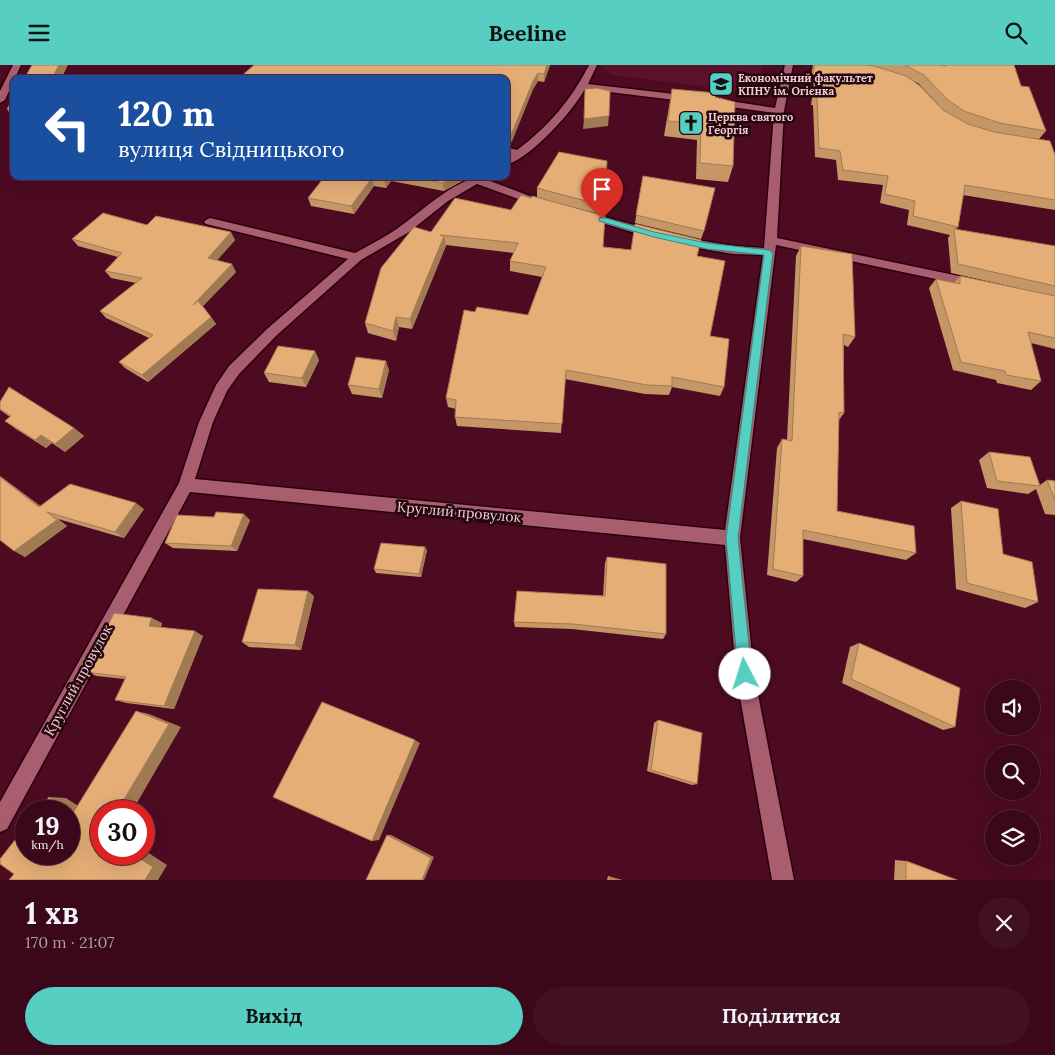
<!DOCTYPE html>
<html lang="uk">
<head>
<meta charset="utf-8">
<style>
  body { margin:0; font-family:Lora,serif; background:#411123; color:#f1f3f6; height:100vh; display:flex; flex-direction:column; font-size:19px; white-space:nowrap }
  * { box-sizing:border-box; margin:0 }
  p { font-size:16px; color:#ab9aa2 }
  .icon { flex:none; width:28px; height:28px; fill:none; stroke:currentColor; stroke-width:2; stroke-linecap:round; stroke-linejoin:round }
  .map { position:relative; height:815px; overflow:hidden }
  .sheet { display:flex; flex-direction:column; background:#3a081a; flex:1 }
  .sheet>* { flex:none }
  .hud { position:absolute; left:10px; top:10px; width:500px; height:105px; border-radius:10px; box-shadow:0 5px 20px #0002,0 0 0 1px #542939; background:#1a4fa0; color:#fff; overflow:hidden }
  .tools { position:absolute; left:985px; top:615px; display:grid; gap:10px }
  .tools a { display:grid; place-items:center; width:55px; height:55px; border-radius:50%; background:#3a081a; box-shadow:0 5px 20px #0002,0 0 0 1px #542939; font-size:25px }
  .speed { position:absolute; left:15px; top:735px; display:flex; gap:10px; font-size:25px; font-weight:700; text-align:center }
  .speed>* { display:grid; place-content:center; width:65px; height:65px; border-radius:50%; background:#3a081a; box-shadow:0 5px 20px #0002,0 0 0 1px #542939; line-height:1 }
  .speed small { font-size:12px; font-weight:400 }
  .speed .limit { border:8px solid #d22; background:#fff; color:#111 }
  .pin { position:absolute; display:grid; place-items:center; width:42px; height:42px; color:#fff; margin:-51px -21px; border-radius:50% 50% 50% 0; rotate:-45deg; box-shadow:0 0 5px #0007 }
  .pin .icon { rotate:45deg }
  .me { position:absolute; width:55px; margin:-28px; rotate:355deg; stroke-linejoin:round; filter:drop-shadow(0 0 4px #0008) }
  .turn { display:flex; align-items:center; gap:18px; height:105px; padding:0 25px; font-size:22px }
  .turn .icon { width:65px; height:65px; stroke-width:2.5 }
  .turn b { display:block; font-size:35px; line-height:42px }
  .round { display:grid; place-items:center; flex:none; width:52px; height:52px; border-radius:26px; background:#411123 }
  .summary { display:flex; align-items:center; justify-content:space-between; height:85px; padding:0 25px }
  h1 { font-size:30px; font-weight:800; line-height:38px }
  .primary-button { display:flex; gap:10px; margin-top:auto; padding:10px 25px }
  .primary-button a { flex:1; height:58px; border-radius:30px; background:#57cec2; color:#111; font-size:20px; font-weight:800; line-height:58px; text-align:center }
  .primary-button a+a { background:#411123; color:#f1f3f6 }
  header { display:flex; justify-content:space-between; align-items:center; height:65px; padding:0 25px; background:#57cec2; color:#111; font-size:22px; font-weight:800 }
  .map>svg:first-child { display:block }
</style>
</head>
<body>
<header><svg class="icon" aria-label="menu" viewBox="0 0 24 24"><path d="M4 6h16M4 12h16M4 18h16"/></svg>Beeline<svg class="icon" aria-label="search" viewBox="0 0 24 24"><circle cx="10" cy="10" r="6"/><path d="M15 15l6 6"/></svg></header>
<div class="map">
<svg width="1055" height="815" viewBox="0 0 1055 815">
  <rect width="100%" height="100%" fill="#4d0b22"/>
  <path fill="#5b112a" d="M599,0H763L755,28L612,10Z"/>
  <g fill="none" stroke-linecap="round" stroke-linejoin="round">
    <defs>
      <path id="minor" d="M13,0H21L5,35L0,38V26Z
        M589,0H597L588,19L691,31L696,34L691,37L585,24C572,47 531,93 506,100V92L511,89L506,88V82L517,85C549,61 571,35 589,0Z
        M785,0H793L784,46L777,173L978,215L984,219L978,223L776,180L740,473L754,609L794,815H772L736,609L725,480L190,427L7,764L0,767V737L179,418L199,357L216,320L229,301L267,264L348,194L206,159L204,157L206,155L210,153L355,188C371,179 388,171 402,160C426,143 458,111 488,111L485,114L543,136L544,138L543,140H535L477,119L448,136L409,167L361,195L277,270L239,309L227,326L213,357L195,414L725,465L763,190L733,189L680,180L674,176L680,172L733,181L764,183L774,48L716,40L711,37L716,34L775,43Z
        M586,147L656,166L658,169L652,173L582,152L581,150Z"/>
    </defs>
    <use href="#minor" stroke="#2b000c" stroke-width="3"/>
    <use href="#minor" fill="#a85e6f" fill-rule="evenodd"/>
  </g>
  <path fill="#c59666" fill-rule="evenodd" d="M550,0L544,17L538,16L533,24L512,76L506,81V14Z
    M813,0H1014L1021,21L1046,66L1039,74L1055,90V145L963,130L958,162L956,164L1055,181V284L1031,278L1041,316L1031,325L997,318L996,315L953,305L929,223L936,214L954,218L960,211L1031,226L951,208L948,173L950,170L907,160L909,145L880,138L883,120L838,115L836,95L815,92L813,40H811L814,19L810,18ZM914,16L919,19L942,44L951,50L943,45Z
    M672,24L715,32L733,101L728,117L696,114L697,75L664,71Z
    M14,32V53H13L7,44Z
    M325,111H474L464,115L444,126L391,116L386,123L374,121L354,149L311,141L308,133Z
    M643,111L704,166L701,174L635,158Z
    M537,123L605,141L604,150L564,140L603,182L697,191L710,271L724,322L720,331L672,322L669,330L645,329L565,314L561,368L457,361L455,352L456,344L448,342L446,333L475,247L528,250L542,212L510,206V196L514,188L446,180L412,264L399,262L396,276L368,268L365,258L431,167L511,145L531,133L537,132Z
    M147,160L235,175L217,195L236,207L203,241L216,259L148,317L125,303L119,297L149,273L106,253L100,246L136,218L111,213L105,206L118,192L78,181L72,174Z
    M801,181L855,272L848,282L844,280V348L839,355L837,446L916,488L906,495L803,474V511L796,517L767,510L777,383L782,374L787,375L796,191Z
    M319,295L306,322L269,317L264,308Z
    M389,305L382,333L352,329L348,320Z
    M0,337L74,363L84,371L65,387L52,378L46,383L16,364L5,356L10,352L0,345Z
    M989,387L1040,420L1047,415L1055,416V450L1045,449L1036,424L1028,429L987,423L979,395Z
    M0,411L40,441L144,444L124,473L58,454L67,461L25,492L0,475Z
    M961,436L1038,537L1025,543L956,524L951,443Z
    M250,455L237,486L173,483L165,478Z
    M427,485L421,512L376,508L374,504Z
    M607,492L666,569L663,574L572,564L515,562L514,557L603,531L605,498Z
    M314,531L301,585L249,582L242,577Z
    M162,558L161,562L203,571L174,644L127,638L115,635L125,614L97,611L85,607Z
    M859,578L955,662L943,665L842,618L850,582Z
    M658,655L697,719L692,720L647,706L654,658Z
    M895,795L906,796L957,815H894Z
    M608,811L622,815H607Z"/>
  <path fill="#a07a53" d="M59,0H68L61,14H52Z
    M547,0H550L544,17V9Z
    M538,8V16L533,24L512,76L506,81V73L533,16Z
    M609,51L608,61L583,64L584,54Z
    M387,111H390L391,116L386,123L384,115Z
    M455,111H474L464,115L444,126L443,118Z
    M372,113L374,121L354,149L351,141Z
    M231,167L235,175L213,200L208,193Z
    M444,171L446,181L412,264L410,254Z
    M232,199L236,207L197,247L193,240Z
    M211,252L216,259L148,317L142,310Z
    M396,252L399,262L396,276L393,266Z
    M315,286L319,295L306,322L302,313Z
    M386,296L389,305L382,333L379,324Z
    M74,363L84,371L65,387L55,379Z
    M41,370L52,378L46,383L35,375Z
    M0,411L50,448L39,442L0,412Z
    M136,438L144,444L124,473L115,467Z
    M47,447L67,461L25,492L14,486Z
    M244,449L250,455L237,486L231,481Z
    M425,482L427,485L421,512L419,509Z
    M308,526L314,531L301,585L295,580Z
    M152,553L162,558L159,566L149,561Z
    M195,566L203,571L174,644L164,641Z
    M136,646L149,649L181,662L134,743L139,746H125L119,743Z
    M415,675L420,678L379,775L372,776Z
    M49,732L66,733L89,748H73Z
    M387,770H391L434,792L424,815H422Z
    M144,785L167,800L158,815H145L133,789H144Z
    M608,811L622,815H619L610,813Z"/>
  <path fill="#e5ae77" stroke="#a07a53" d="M32,0H59L52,14H24Z
    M254,0H547L544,9L538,8L533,16L512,68L506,73V14H238Z
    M815,0H865L874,1L906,11L920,21L943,45L968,59L994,67L1050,76L1055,90V135L965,120L958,162L913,151L915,136L885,129L888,111L843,105L840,86L819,83L817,31H814L817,10L813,9Z
    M905,0H939L946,1V0H1014L1021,21L1029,22L1046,66L1000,58L964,46L948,35L924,10Z
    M597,23L610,26L609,51L584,54L585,24Z
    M672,24L716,28L715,32L735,37L733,101L700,98L701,59L668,56Z
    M14,32V44H7Z
    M559,87L607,96L605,141L537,123Z
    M325,111H387L384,115L372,113L351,141L308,133Z
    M407,111H455L443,118Z
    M643,111L715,123L704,166L636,150Z
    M521,130L531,133L532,131L605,151L603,182L631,185L635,159L701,175L697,191L725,196L710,271L729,274L724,322L672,312V321L647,320L566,305L562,359L455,352L456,335L446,333L464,245L475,247L477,242L528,250L546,202L510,196L518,178L440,170L444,171L410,254L396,252L393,266L365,258L381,203L414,162L431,167L455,133L511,145Z
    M103,148L147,160L156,151L231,167L208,193L232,199L193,240L198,236L211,252L142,310L119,297L153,270L100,246L142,213L105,206L122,188L72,174Z
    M954,164L1055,181V221L958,199Z
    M801,181L852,189L855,272L843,269L844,348L839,347L837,446L914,461L916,488L803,465V511L773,504L782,374L792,376Z
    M960,211L1055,231V273L1028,267L1041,316L1006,310L1005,306L961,297L936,214L960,219Z
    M278,281L315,286L302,313L264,308Z
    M356,292L386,296L379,324L348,320Z
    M9,322L74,363L55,379L41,370L35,375L5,356L11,351L0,344V337Z
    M989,387L1030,392L1040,421L997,416Z
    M0,412L39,442L70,419L136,438L115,467L47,447L57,455L14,486L0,475Z
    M1047,415L1055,416V435Z
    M961,436L998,444L1003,489L1032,497L1038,537L967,518Z
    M216,447L244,449L231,481L165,478L177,450L214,452Z
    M381,478L425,482L419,509L374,504Z
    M607,492L666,499V569L573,559L514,557L517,526L605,531Z
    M258,524L308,526L295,580L242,577Z
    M114,548L152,553L149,561L195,566L164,641L115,635L126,612L85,607Z
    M859,578L960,623L955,662L851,614Z
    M322,637L415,675L372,776L273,732Z
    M136,646L169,659L119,743L125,746H101V789H133L153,802L145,815H9L14,809L0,799V794L26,761V789H69V746H38L49,732L73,748Z
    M658,655L702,668L697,719L651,705Z
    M387,770L431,793L422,815H366Z
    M906,796L957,815H906Z
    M610,813L619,815H610Z"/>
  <path fill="#57cec2" stroke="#39867e" d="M602,152L654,167L707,178L769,185L773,188L738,473L752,609L750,614L745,616L740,614L738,609L726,473L764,190L707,184L654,172L599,156V153Z"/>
  <defs>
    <symbol id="university-square" viewBox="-11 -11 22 22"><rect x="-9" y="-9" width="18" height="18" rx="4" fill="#57cec2" stroke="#23070e"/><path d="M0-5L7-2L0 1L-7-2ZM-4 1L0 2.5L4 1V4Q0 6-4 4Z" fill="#111"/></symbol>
    <symbol id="church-square" viewBox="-11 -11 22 22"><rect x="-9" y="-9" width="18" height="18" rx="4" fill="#57cec2" stroke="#23070e"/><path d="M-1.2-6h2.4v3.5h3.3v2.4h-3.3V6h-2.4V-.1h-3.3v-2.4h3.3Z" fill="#111"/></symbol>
  </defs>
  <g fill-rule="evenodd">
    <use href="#university-square" x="707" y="5" width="28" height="28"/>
    <use href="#church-square" x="677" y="44" width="28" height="28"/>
  </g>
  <g text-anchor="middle" stroke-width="5" stroke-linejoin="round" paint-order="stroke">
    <g font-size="11" font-weight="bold" fill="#f4cad2" stroke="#23070e" text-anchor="start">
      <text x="738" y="17">Економічний факультет<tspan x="738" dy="13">КПНУ ім. Огієнка</tspan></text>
      <text x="708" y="56">Церква святого<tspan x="708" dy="13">Георгія</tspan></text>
    </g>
    <g font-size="14" fill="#f4cad2" stroke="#23070e">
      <text transform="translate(459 447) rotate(5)" y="5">Круглий провулок</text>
      <text transform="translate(78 615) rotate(-61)" y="5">Круглий провулок</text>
    </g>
  </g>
</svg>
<div class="tools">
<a><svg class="icon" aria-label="sound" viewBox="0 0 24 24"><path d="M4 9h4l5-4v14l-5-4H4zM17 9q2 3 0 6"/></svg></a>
<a><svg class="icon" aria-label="search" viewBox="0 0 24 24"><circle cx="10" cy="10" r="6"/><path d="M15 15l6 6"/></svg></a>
<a><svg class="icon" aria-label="layers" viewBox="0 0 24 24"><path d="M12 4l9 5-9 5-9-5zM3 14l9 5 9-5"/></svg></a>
</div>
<div class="speed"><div>19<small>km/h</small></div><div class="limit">30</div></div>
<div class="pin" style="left:602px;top:154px;background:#d93025"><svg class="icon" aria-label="arrive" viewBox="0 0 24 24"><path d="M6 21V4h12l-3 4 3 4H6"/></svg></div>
<svg class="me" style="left:745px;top:609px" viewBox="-20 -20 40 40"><circle r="19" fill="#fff"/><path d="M0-13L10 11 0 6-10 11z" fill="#57cec2"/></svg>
<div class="hud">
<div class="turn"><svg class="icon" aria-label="left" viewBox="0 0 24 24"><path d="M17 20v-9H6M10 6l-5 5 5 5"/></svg><div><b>120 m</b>вулиця Свідницького</div></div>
</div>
</div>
<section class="sheet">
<div class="summary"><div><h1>1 хв</h1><p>170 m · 21:07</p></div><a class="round"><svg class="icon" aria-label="close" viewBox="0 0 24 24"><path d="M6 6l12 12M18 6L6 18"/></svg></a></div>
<div class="primary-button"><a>Вихід</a><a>Поділитися</a></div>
</section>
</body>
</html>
